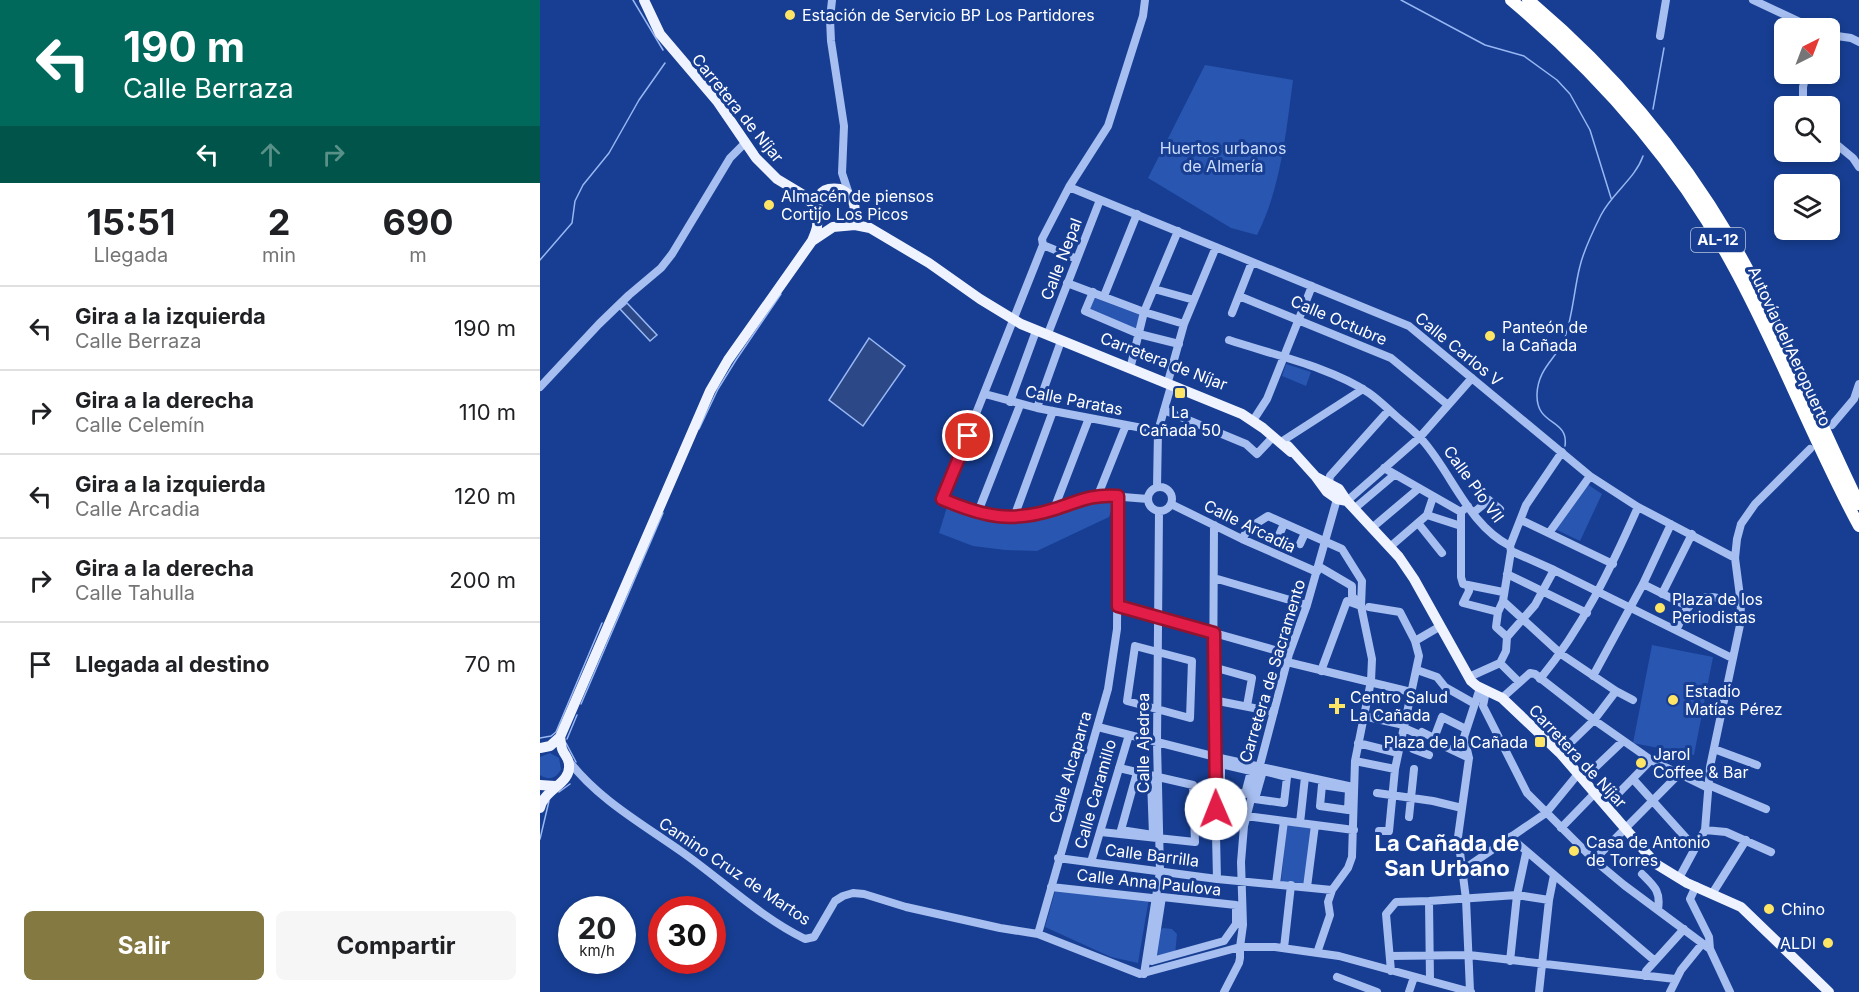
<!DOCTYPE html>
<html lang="es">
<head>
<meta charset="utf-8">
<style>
  body { margin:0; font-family:Inter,sans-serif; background:#f6f6f6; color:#202124; height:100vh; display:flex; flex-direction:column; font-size:22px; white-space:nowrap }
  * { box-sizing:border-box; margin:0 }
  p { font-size:20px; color:#757577 }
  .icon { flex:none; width:33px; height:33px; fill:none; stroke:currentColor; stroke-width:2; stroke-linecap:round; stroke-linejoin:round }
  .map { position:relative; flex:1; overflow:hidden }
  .details { display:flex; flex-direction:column; background:#fff; width:540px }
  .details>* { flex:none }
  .top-card { background:#00695c; color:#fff; overflow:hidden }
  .needle { width:39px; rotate:42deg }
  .fabs { position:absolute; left:1234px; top:18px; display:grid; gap:12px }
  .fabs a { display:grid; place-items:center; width:66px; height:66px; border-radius:9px; background:#fff; box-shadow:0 3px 9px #0003; font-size:30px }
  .speed { position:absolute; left:18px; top:896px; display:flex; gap:12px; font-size:30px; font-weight:700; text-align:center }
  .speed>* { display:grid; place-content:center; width:78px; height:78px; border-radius:50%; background:#fff; box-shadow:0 3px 9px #0003; line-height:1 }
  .speed small { font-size:15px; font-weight:400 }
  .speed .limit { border:9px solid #d22; background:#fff; color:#111 }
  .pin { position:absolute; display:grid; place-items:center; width:51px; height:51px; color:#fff; margin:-26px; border:3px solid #fff; border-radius:50%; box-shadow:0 2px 6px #0007 }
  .me { position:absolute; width:66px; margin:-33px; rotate:359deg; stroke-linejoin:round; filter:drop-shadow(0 0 4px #0008) }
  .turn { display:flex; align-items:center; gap:21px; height:126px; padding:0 24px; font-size:27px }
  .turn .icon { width:78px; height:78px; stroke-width:2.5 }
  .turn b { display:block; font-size:42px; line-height:51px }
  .lanes { display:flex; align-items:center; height:57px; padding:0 24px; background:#0003; justify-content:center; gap:30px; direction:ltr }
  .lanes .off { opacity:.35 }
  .eta { display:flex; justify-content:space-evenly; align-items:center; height:102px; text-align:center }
  .eta b { font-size:36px; font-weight:700; line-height:42px }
  .button { display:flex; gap:12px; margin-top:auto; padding:12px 24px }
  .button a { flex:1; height:69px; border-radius:9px; background:#847941; color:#fff; font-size:24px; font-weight:700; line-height:69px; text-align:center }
  .button a+a { background:#f6f6f6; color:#202124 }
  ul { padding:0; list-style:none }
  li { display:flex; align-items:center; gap:18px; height:84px; padding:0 24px; border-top:2px solid #e0e0e0 }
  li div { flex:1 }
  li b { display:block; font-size:22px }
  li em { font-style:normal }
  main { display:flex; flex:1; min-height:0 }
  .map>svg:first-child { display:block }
</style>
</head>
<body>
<main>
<section class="details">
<div class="top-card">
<div class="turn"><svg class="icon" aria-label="left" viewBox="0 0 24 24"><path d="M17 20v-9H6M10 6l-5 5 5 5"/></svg><div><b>190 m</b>Calle Berraza</div></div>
<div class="lanes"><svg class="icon" aria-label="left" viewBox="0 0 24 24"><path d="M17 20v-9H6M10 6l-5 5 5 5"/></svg><svg class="icon off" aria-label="ahead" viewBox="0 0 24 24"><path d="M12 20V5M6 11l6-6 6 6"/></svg><svg class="icon off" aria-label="right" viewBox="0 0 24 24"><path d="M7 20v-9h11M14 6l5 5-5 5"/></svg></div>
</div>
<div class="eta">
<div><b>15:51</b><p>Llegada</p></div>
<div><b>2</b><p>min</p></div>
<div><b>690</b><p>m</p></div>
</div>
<ul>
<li><svg class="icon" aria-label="left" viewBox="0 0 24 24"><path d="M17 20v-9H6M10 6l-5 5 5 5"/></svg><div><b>Gira a la izquierda</b><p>Calle Berraza</p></div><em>190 m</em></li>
<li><svg class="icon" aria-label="right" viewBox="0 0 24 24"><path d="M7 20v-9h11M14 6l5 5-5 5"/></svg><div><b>Gira a la derecha</b><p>Calle Celemín</p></div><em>110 m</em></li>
<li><svg class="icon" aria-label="left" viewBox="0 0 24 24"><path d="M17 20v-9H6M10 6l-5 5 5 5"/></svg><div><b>Gira a la izquierda</b><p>Calle Arcadia</p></div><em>120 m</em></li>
<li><svg class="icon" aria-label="right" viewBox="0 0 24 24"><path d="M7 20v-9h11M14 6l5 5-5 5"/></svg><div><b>Gira a la derecha</b><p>Calle Tahulla</p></div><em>200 m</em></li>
<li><svg class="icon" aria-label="arrive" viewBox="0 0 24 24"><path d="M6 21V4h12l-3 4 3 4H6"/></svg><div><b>Llegada al destino</b></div><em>70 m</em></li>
</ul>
<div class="button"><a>Salir</a><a>Compartir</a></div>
</section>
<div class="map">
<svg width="1319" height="992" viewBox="0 0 1319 992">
  <rect width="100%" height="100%" fill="#173e92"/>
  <path fill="#2956b0" d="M665,65L753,80C746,132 741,188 717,235L691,228L608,178Z
    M553,292L604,312L599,334L545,311Z
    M746,364L771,372L766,386L742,376Z
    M1047,484L1062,494L1040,541L1015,529Z
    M570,499L574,502L569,517L497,551L465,550L433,546L399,533L407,507C447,523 474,525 516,514C534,508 551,501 570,499Z
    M1112,645L1173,657L1154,755L1093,743Z
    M10,753L19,758L21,769C17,778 9,781 0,775V757Z
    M747,825L771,828L765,884L741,882Z
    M516,888L609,898L598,963L571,957L505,927Z
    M623,928L632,929L637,934L635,955L612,961L617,933Z"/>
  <path fill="#2c4887" stroke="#98b7f3" stroke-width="1.5" d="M87,303L117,335L110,341L80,309Z
    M329,338L365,366L323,426L289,400Z"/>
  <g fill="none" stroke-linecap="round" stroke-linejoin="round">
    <path stroke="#98b7f3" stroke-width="1.5" d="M93,0L123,50
      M861,0L945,45L984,56L1017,80L1030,94L1050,130L1071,198
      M1113,109L1124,48
      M0,260L32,223L35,201L43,185L69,153L99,100L125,63
      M159,429L178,389L196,360L241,294
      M1025,446C1029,418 996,427 997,394C998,367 1018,358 1025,337C1033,315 1034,289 1040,266C1044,249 1053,231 1061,215C1072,193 1095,179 1103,156
      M41,704L123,513
      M0,738L11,736L16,732L62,623
      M27,739L37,715
      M26,743L36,762
      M19,792L30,784
      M0,839L9,801"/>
    <path stroke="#a6bef0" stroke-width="8" d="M292,0L290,19L291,41L304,126L302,173L309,194
      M605,0L603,16L568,126L529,187L502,239L503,245L402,499L423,508L455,517H484L558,495L608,499
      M1213,0L1273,28
      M1290,35L1311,38L1319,42
      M1120,36L1126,0
      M1263,106V87L1266,74
      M1290,139L1313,158L1319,167
      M529,187L869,326L1050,476L1098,507L1195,558
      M503,245L537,259
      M527,283L604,312L644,324
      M614,289L654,300
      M553,292L545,311L599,334L639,344
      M564,296L597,214
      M699,296L851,358L908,405
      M692,313L712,262
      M509,331L560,200
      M689,340C731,354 793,368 829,393C839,400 848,409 857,417C866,425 876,432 884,442C913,476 929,525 970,546L971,551L1014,570L1192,658
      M591,365L604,312L638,231
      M629,378L644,324L676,247
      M0,387L59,324L89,295L121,268L132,254L190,158L205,143
      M445,394L497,408L618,431
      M470,402L496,331
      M497,408L521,341
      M624,410L706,444L717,454L733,437
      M716,416L727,399L772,286
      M1292,425L1314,399L1319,384
      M744,440L823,389
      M844,468L921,512
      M789,482L790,476L849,410
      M617,487L618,431L631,386
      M608 499a12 12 0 1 1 24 0a12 12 0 1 1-24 0Z
      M558,495L586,425
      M807,501L880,437L932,378
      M631,504L702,539L777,572
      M928,506L921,512V577L923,584L963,592
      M815,508L854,475
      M514,509L549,418
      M438,512L480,405
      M933,513L949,500L960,509
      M887,515L921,526
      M474,517L513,411
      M981,520L1073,564
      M878,523L902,553
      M674,525L673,700L677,879
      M833,527L878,489
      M1009,533L1050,476
      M739,535L744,524
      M702,539L709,528L728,516L802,549L822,581L821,606L832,659L831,681L815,761L812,857L808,868L792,890L788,902L790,915L777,953
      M760,544L765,533
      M851,546L887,515L893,497
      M970,546L986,505L1022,452
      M778,566L812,586V596L819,604
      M967,574L1047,613
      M674,578L767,605
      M1103,584L1149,607
      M928,586L929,591L923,603L958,612
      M1122,594L1152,534
      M963,601L1021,654L1076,691L1093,700
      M578,606L749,654
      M829,607L860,612L875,641L879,656L855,769L849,831H839
      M1136,630C1141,622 1145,607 1154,601C1167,592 1187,600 1201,604
      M967,637L956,627L958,612L963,601L971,551
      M967,637L995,605L1014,570
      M875,641L899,627
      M595,646L652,661L650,718L587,701Z
      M747,662L871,692
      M960,663L966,651L967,637
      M673,667L712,678L707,706
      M877,670L897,677L905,687L935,704
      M781,671L807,601L821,606
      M1053,676L1103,584L1131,524
      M929,677L960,663L979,682
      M1000,679C1043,627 1071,568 1098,507
      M946,691L943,706L987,793L1054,860L1084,885L1170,949L1190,992
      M962,698L990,673L995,674L1054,720L1111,760L1168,788L1171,786L1226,809
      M673,700L734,712
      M823,716L864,725
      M558,727L680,758L813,787
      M864,728L880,735L882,732L894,738
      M926,729L902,717L893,741L929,758
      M861,739L873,749L889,755
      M818,743L858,753
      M1174,749L1217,765
      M1020,753L1054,720L1076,691
      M28,760C59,800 101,823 142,852C182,880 220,917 265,939L274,937L295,901L303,896L313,893L324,894L366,907L460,928L498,934L600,974L700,947H735L799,956L931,992
      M815,761L855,769
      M681,764L711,771L705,794L681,789Z
      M723,771L747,777L744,803L715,799Z
      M596,776L611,780L613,835L581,830Z
      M1043,779L1083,741
      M1093,779L1155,848
      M782,785L809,789L808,810L780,806Z
      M837,793L893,801L922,808
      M1066,806L1111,760
      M706,816L814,830
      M869,817L874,769
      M760,823L765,777
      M1021,828L1055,793
      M1165,830L1186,832L1231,852
      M561,832L655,842L653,785L579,768
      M970,837L1115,961
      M518,858L677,879L792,890
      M1054,860L1139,774
      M551,862L589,735
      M924,869L1006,813L1038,774
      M1102,874C1114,886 1121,891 1118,909
      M1139,878L1165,830L1170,767L1200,625L1201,604L1195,558L1197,539L1201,524L1215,504L1270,449
      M736,884L744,821
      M1156,886L1150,899L1169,937L1170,949
      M511,887L621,899
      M767,887L775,825
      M1172,894L1206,840
      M622,897L696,905V924L684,941L612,961Z
      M889,901L890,980
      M498,934L568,689L577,629L578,496
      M744,948L751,885
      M850,956L929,955L1135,979
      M970,961L977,895L986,853
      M851,971L846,914L856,902L889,901L977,895L1009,900
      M604,974L620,871L617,743L619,511
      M1105,976L1106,971L1144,929
      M797,977L837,992
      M930,991L926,899L918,837L929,758L924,737L940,688
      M684,992L699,963L700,958V947L703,925L701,862L704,826L749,654L767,605L797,499
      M869,992L874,977
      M999,992L1009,900L1014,875
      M1130,992L1141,970L1162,944"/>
    <path stroke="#eff3ff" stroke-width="10" d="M104,0L120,34L177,101L216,158L237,179L262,194L276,207
      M272,241L293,227L315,225L330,228L389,263L440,299L481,324L702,414L723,428L751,452
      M748,446L776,477L787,492L797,499L807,501
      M776,477L799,489L807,501L859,557L874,579L931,681L937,686L962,698L1020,753L1116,864L1147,883L1201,907L1289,992
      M0,748L10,746L20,737L170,391L188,360L272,241C274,236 276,232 277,227C279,210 270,185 300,189C317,196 320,215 304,226
      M0,785L15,786
      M0,808C4,789 31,784 29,765C29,758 25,756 23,751C21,748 21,741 20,737"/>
    <path stroke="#fff" stroke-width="12" d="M971,0C1059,74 1137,162 1192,264C1239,349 1273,441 1319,526
      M988,0C1068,67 1137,148 1190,238C1240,323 1276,416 1319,504"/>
  </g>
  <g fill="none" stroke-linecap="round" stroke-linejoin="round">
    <defs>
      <path id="route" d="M428,436L402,499C444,517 471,523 515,509C540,501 551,494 578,496V606L674,633L676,809"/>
    </defs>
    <use href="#route" stroke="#92132f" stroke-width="15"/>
    <use href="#route" stroke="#e11d48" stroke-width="10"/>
  </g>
  <g fill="#ffe565" stroke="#173e92" stroke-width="2">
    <circle cx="250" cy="15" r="6"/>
    <circle cx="229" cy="205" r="6"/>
    <circle cx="950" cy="336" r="6"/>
    <rect x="634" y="387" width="12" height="12" rx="3"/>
    <circle cx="1120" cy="608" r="6"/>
    <circle cx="1133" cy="700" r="6"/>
    <path d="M794 697h6v6h6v6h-6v6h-6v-6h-6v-6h6z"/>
    <rect x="994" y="736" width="12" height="12" rx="3"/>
    <circle cx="1101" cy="763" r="6"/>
    <circle cx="1034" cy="851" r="6"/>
    <circle cx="1229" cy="909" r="6"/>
    <circle cx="1288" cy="943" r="6"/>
  </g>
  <g text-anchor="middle" stroke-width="6" stroke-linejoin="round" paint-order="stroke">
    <rect fill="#173e92" stroke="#b9c5de" stroke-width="1.5" x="1151" y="228" width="54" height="24" rx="4.5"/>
    <g font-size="15" font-weight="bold" fill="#fff">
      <text x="1178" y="245">AL-12</text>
    </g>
    <g font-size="16" fill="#fff" stroke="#173e92" text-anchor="start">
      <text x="262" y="21">Estación de Servicio BP Los Partidores</text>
      <text x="241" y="202">Almacén de piensos<tspan x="241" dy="18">Cortijo Los Picos</tspan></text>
      <text x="962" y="333">Panteón de<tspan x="962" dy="18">la Cañada</tspan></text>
      <text x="640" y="418" text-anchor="middle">La<tspan x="640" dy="18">Cañada 50</tspan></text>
      <text x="1132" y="605">Plaza de los<tspan x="1132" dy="18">Periodistas</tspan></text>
      <text x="1145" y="697">Estadio<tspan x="1145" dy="18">Matías Pérez</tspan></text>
      <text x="810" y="703">Centro Salud<tspan x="810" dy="18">La Cañada</tspan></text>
      <text x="988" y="748" text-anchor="end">Plaza de la Cañada</text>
      <text x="1113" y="760">Jarol<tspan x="1113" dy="18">Coffee &amp; Bar</tspan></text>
      <text x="1046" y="848">Casa de Antonio<tspan x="1046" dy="18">de Torres</tspan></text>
      <text x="1241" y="915">Chino</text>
      <text x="1276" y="949" text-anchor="end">ALDI</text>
    </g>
    <g font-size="16" fill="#fff" stroke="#173e92">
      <text transform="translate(198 108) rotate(51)" y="6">Carretera de Níjar</text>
      <text transform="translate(521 259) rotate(-69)" y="6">Calle Nepal</text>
      <text transform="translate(799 320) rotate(23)" y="6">Calle Octubre</text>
      <text transform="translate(1250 346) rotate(65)" y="6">Autovía del Aeropuerto</text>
      <text transform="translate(919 349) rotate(39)" y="6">Calle Carlos V</text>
      <text transform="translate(624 361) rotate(21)" y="6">Carretera de Níjar</text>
      <text transform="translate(534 400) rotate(11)" y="6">Calle Paratas</text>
      <text transform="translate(934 484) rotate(54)" y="6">Calle Pío VII</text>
      <text transform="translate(710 526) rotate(26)" y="6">Calle Arcadia</text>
      <text transform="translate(732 671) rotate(-73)" y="6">Carretera de Sacramento</text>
      <text transform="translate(603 743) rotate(-90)" y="6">Calle Ajedrea</text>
      <text transform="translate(1038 756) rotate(47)" y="6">Carretera de Níjar</text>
      <text transform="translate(530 767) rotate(-74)" y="6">Calle Alcaparra</text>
      <text transform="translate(555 794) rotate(-74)" y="6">Calle Caramillo</text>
      <text transform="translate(612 855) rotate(7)" y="6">Calle Barrilla</text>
      <text transform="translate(195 871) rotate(34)" y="6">Camino Cruz de Martos</text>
      <text transform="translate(609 882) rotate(6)" y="6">Calle Anna Paulova</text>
    </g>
    <g font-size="16" fill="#ccdcfb" stroke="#173e92">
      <text x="683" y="154">Huertos urbanos<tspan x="683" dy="18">de Almería</tspan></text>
    </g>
    <g font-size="22" font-weight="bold" fill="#fff" stroke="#173e92">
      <text x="907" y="851">La Cañada de<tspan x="907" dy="25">San Urbano</tspan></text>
    </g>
  </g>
</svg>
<div class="fabs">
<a><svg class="needle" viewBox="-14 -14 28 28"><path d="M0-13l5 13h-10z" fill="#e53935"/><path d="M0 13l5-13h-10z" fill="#757577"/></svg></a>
<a><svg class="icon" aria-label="search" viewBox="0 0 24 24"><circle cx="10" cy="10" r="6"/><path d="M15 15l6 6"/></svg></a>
<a><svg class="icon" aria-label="layers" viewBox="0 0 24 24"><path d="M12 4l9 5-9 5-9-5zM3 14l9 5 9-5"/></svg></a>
</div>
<div class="speed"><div>20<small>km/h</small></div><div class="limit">30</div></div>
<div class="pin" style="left:428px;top:436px;background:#d93025"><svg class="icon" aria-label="arrive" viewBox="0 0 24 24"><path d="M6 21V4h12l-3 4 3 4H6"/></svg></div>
<svg class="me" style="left:676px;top:809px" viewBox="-20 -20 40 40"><circle r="19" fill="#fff"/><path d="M0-13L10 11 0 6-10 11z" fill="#e11d48"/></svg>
</div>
</main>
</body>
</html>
